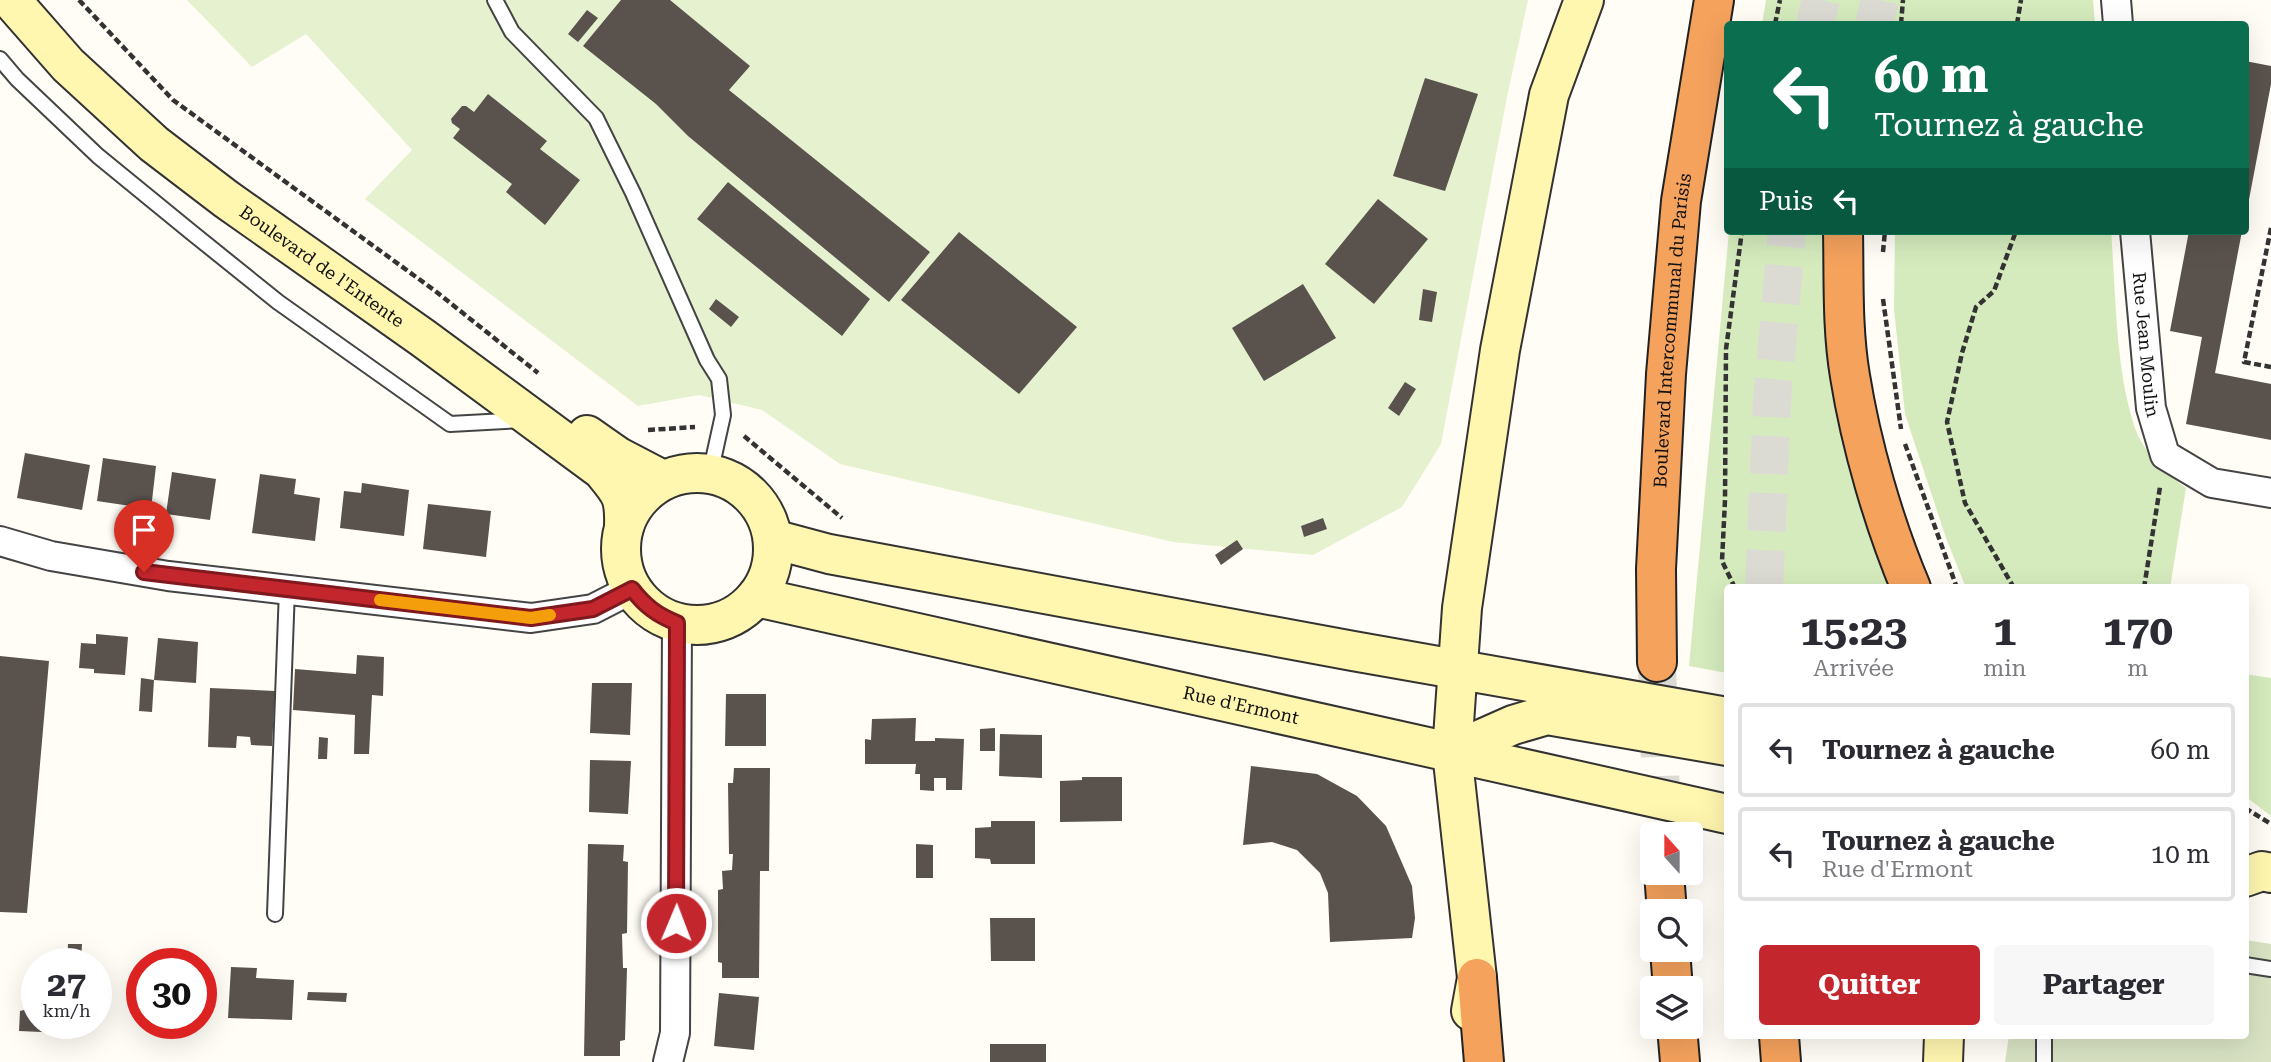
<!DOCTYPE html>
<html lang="fr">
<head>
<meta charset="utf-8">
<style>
  body { margin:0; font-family:"Roboto Serif",serif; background:#f7f7f7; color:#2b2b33; height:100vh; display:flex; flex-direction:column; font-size:26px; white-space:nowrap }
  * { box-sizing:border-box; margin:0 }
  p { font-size:23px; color:#7c7c81 }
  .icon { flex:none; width:38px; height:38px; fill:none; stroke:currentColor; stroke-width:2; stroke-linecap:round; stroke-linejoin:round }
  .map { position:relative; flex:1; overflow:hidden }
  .sheet { position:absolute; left:1724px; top:584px; width:525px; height:455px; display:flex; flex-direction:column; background:#fff; border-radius:7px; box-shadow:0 7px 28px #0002 }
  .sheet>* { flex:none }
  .top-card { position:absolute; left:1724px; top:21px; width:525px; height:214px; border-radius:7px; box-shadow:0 7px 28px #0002; background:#0b6e4f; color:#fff; overflow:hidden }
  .needle { width:46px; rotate:339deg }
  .fabs { position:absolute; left:1640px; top:822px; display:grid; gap:14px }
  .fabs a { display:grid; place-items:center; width:63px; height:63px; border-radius:7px; background:#fff; box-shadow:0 7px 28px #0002; font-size:35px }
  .speed { position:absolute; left:21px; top:948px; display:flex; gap:14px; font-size:35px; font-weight:700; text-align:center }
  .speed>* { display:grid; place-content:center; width:91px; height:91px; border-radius:50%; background:#fff; box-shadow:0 7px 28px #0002; line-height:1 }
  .speed small { font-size:18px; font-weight:400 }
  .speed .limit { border:10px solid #d22; background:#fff; color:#111 }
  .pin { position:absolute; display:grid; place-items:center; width:60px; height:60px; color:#fff; margin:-72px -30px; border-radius:50% 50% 50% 0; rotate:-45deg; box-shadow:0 0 7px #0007 }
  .pin .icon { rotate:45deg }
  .me { position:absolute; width:77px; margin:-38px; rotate:1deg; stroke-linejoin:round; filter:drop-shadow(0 0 5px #0008) }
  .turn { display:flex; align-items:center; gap:24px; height:147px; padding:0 35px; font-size:32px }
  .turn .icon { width:91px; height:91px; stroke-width:2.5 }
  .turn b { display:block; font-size:49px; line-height:60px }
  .then { display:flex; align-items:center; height:66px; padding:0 35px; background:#0003; gap:14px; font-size:26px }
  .eta { display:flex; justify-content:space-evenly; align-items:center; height:119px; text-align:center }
  .eta b { font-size:42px; font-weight:700; line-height:49px }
  .primary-button { display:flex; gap:14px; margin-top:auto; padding:14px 35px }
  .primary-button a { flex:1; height:80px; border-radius:7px; background:#c4262e; color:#fff; font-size:28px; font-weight:700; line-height:80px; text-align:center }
  .primary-button a+a { background:#f7f7f7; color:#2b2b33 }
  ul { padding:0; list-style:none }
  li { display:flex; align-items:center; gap:21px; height:94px; margin:0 14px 10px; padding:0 21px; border:4px solid #e1e1e2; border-radius:7px }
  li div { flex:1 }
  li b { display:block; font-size:26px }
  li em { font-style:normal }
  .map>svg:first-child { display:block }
</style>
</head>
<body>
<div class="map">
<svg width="2271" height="1062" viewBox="0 0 2271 1062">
  <rect width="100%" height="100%" fill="#fffdf5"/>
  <path fill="#d5ebbd" d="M1766,0H2093L2095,24H1762Z
    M1729,231H1841L1833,321L1852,475L1890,588H1727V673L1689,666Z
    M1895,231H2111C2116,293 2115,369 2135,428C2143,452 2167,474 2186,488L2170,588H1966L1946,538L1905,414L1894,309Z
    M2245,674L2271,678V816L2245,796Z"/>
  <path fill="#d9e3c4" d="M2245,940L2271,944V1062H2005L2009,1036H2245Z"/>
  <path fill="#e6f2cf" d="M187,0H1528L1507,97L1441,444L1402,507L1313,555L1173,542L840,464L762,410L699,395L638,406L365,199L412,150L306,34L252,67Z"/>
  <path fill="#5a524d" d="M621,0H670L750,66L729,90L930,252L889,302L688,136L656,104L583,46Z
    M587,10L598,18L578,42L568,34Z
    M2245,61L2271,66V84L2247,210Z
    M1425,78L1478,94L1445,191L1393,176Z
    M488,94L547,141L540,149L580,180L545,225L506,192L512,184L453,138L460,129L452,123L451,119L462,106H466L474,112Z
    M728,182L870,299L842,336L697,219Z
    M1378,199L1428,239L1374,304L1325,264Z
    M2189,231H2242L2215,373L2271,384V440L2186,424L2202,337L2170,331Z
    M959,232L1077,327L1019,394L901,300Z
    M1303,284L1336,338L1264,381L1232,328Z
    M1423,289L1437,292L1432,322L1419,320Z
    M716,299L739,317L731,327L709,309Z
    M1405,382L1416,389L1399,416L1388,408Z
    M25,453L90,465L82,510L17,498Z
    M103,458L156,466L151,509L97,501Z
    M172,472L216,479L210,520L166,514Z
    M260,474L296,479L294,494L320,498L315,541L252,533Z
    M362,483L409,490L404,536L340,528L344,491L361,493Z
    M428,504L491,511L486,557L423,549Z
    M1323,518L1327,529L1304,537L1301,526Z
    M1237,540L1243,549L1221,565L1215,555Z
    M96,634L128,637L125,675L94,673V669L79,668L81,643L96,644Z
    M158,638L198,642L196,683L154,680L152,712L139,711L141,678L154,680Z
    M357,655L384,657L383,696L372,695L369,754H354L355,715L293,710L295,669L356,674Z
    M0,656L49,661L27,913L0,912Z
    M592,683H632L630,735L590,733Z
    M210,688L275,691L272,746L251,745L250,737L237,736L236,748L208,747Z
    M726,694H766V746H725Z
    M916,718L915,741H935V738L964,739L962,790H946V778H934V791L920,790V774H915L916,764H865V739L871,740L872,719Z
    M995,728V751H980V729Z
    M1000,734L1042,735V778L999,776Z
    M319,737L328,738L327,759H318Z
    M590,760L631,761L628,814L589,812Z
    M1251,766L1317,774L1357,796L1386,826L1412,886L1415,918L1412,938L1330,942L1328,893L1320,873L1297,850L1272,842L1243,845Z
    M734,768H770L769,871H760L759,978H722V963L718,962V890L723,889L722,871L732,870L733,854H729L728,783H733Z
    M1082,777H1122V821L1060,822V781L1082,780Z
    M991,821H1035V864H991L990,859L975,858V828L991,827Z
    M588,844L624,845L623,861L628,862L627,933L622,934L623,968H627L625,1040L620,1041V1056H584Z
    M916,844L933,845V878H916Z
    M990,918H1035V961H991Z
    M68,944H82L81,964H67Z
    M231,967L257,968L256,978L294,980L292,1020L228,1018Z
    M25,979H37V1024H65L64,1033L19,1031L20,1011L24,1010Z
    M308,992L347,993L346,1002L307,1000Z
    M719,993L759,997L754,1050L714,1046Z
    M990,1044H1046V1062H990Z"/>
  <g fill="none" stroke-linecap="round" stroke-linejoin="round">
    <path stroke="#dbdad3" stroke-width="38" stroke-dasharray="38 19" stroke-linecap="butt" d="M1815,24L1821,0
      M1874,24L1880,0
      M1764,588L1772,401L1787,231
      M1657,662L1662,835"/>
    <defs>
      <path id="lane" d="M495,0L512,32L596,118L633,193L707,360L719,379L723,415L710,474
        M0,59L17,79L98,156L191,232L278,302L450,424L523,420
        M275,914L287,589
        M2245,965L2271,969
        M2044,1062V1036"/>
      <g id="street">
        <path d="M2116,0L2118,24"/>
        <path id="s1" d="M2135,231L2151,408L2165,455L2212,483L2271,493"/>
        <path d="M0,541L51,556L168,576L531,618L593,609L632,589"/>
        <path d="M668,1062L675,1033L677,623"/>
      </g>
      <g id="secondary">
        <path id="s2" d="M11,0L68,65L154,144L226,199L423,338L602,470C621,493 625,496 624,527"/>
        <path d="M587,435L617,456L663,480"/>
        <circle cx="697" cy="549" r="76"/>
        <path d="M773,539L829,554L1353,651L1727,717"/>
        <path id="s3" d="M756,597L1727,814"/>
        <path d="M1452,752L1513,725L1547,715L1727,746"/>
        <path d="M2245,877L2262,871L2271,873"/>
        <path d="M1471,1011L1477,978L1452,752L1462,608L1500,350L1549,95L1584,0"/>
        <path d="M1943,1062L1944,1036"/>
      </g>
      <g id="highway">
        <path d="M1843,231C1844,279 1842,329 1850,376C1861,445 1884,524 1911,588"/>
        <path id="s4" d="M1657,662L1656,569L1666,374L1681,201L1714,0"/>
        <path d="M1664,873L1667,912"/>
        <path d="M1670,950L1673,989"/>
        <path d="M1477,978L1484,1062"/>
        <path d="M1677,1027L1680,1062"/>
        <path d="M1779,1036L1781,1062"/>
      </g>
    </defs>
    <use href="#lane" stroke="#444" stroke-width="18"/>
    <use href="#street" stroke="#444" stroke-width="32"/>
    <use href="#secondary" stroke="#333" stroke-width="42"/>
    <use href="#highway" stroke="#222" stroke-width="42"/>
    <path stroke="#333" stroke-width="4.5" stroke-dasharray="7 3.5" stroke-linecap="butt" d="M79,0L173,100L434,290L538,373
      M1775,24L1780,0
      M1901,24L1903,0
      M2017,24L2021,0
      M2271,228L2244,362L2271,367
      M1883,252L1885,231
      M1883,299L1901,429
      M648,430L695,427
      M744,436L842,518
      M1905,444L1957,588
      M1735,588L1722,561L1725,500L1726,349L1742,231
      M2014,588L1965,503L1947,422L1962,353L1976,307L1994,291L2016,231
      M2144,588L2160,487
      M2245,808L2271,824"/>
    <use href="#lane" stroke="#fff" stroke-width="14"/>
    <use href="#street" stroke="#fff" stroke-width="28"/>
    <use href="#secondary" stroke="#fff6b0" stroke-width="38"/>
    <use href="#highway" stroke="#f5a25d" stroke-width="38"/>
  </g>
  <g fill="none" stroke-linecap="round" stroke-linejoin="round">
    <defs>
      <path id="route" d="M144,572L531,618L593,609L632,589C645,606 657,615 677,623L676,923"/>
    </defs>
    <use href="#route" stroke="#7f191e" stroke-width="18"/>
    <use href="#route" stroke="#c4262e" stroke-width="12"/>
    <path stroke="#f59e0b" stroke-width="12" d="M380,600L531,618L550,615"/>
  </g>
  <g text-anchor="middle" stroke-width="7" stroke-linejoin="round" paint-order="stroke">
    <g font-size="18" fill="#111" stroke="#fff">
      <text dy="6" stroke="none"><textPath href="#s2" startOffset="411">Boulevard de l'Entente</textPath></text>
      <text dy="6" stroke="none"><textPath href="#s4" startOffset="332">Boulevard Intercommunal du Parisis</textPath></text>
      <text dy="6" stroke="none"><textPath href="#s1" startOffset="114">Rue Jean Moulin</textPath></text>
      <text dy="6" stroke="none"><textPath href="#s3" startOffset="497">Rue d'Ermont</textPath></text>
    </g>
  </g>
</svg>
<div class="fabs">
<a><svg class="needle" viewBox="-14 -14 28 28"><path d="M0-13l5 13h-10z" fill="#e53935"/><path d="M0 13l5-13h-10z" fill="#7c7c81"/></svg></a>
<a><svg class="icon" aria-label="search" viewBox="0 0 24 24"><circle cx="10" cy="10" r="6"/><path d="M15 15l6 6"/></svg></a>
<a><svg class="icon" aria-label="layers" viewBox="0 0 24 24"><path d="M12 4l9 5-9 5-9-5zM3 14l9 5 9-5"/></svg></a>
</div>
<div class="speed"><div>27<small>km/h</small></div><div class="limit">30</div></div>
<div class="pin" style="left:144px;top:572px;background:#d93025"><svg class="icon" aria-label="arrive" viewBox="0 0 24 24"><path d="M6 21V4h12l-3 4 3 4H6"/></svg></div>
<svg class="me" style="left:676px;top:923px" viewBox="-20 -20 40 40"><circle r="17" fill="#c4262e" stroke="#fff" stroke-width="3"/><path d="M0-11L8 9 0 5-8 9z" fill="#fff"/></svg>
<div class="top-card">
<div class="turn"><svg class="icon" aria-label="left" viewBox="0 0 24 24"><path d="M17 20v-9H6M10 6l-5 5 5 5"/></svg><div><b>60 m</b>Tournez à gauche</div></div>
<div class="then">Puis<svg class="icon" aria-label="left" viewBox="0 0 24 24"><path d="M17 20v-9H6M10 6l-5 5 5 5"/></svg></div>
</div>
<section class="sheet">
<div class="eta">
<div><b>15:23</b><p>Arrivée</p></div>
<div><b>1</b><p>min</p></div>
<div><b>170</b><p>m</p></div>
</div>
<ul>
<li><svg class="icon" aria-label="left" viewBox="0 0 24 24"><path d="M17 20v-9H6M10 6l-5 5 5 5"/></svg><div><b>Tournez à gauche</b></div><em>60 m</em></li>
<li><svg class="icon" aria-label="left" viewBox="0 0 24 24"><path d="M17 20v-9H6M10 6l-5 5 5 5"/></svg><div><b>Tournez à gauche</b><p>Rue d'Ermont</p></div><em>10 m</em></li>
</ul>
<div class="primary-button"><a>Quitter</a><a>Partager</a></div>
</section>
</div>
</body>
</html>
